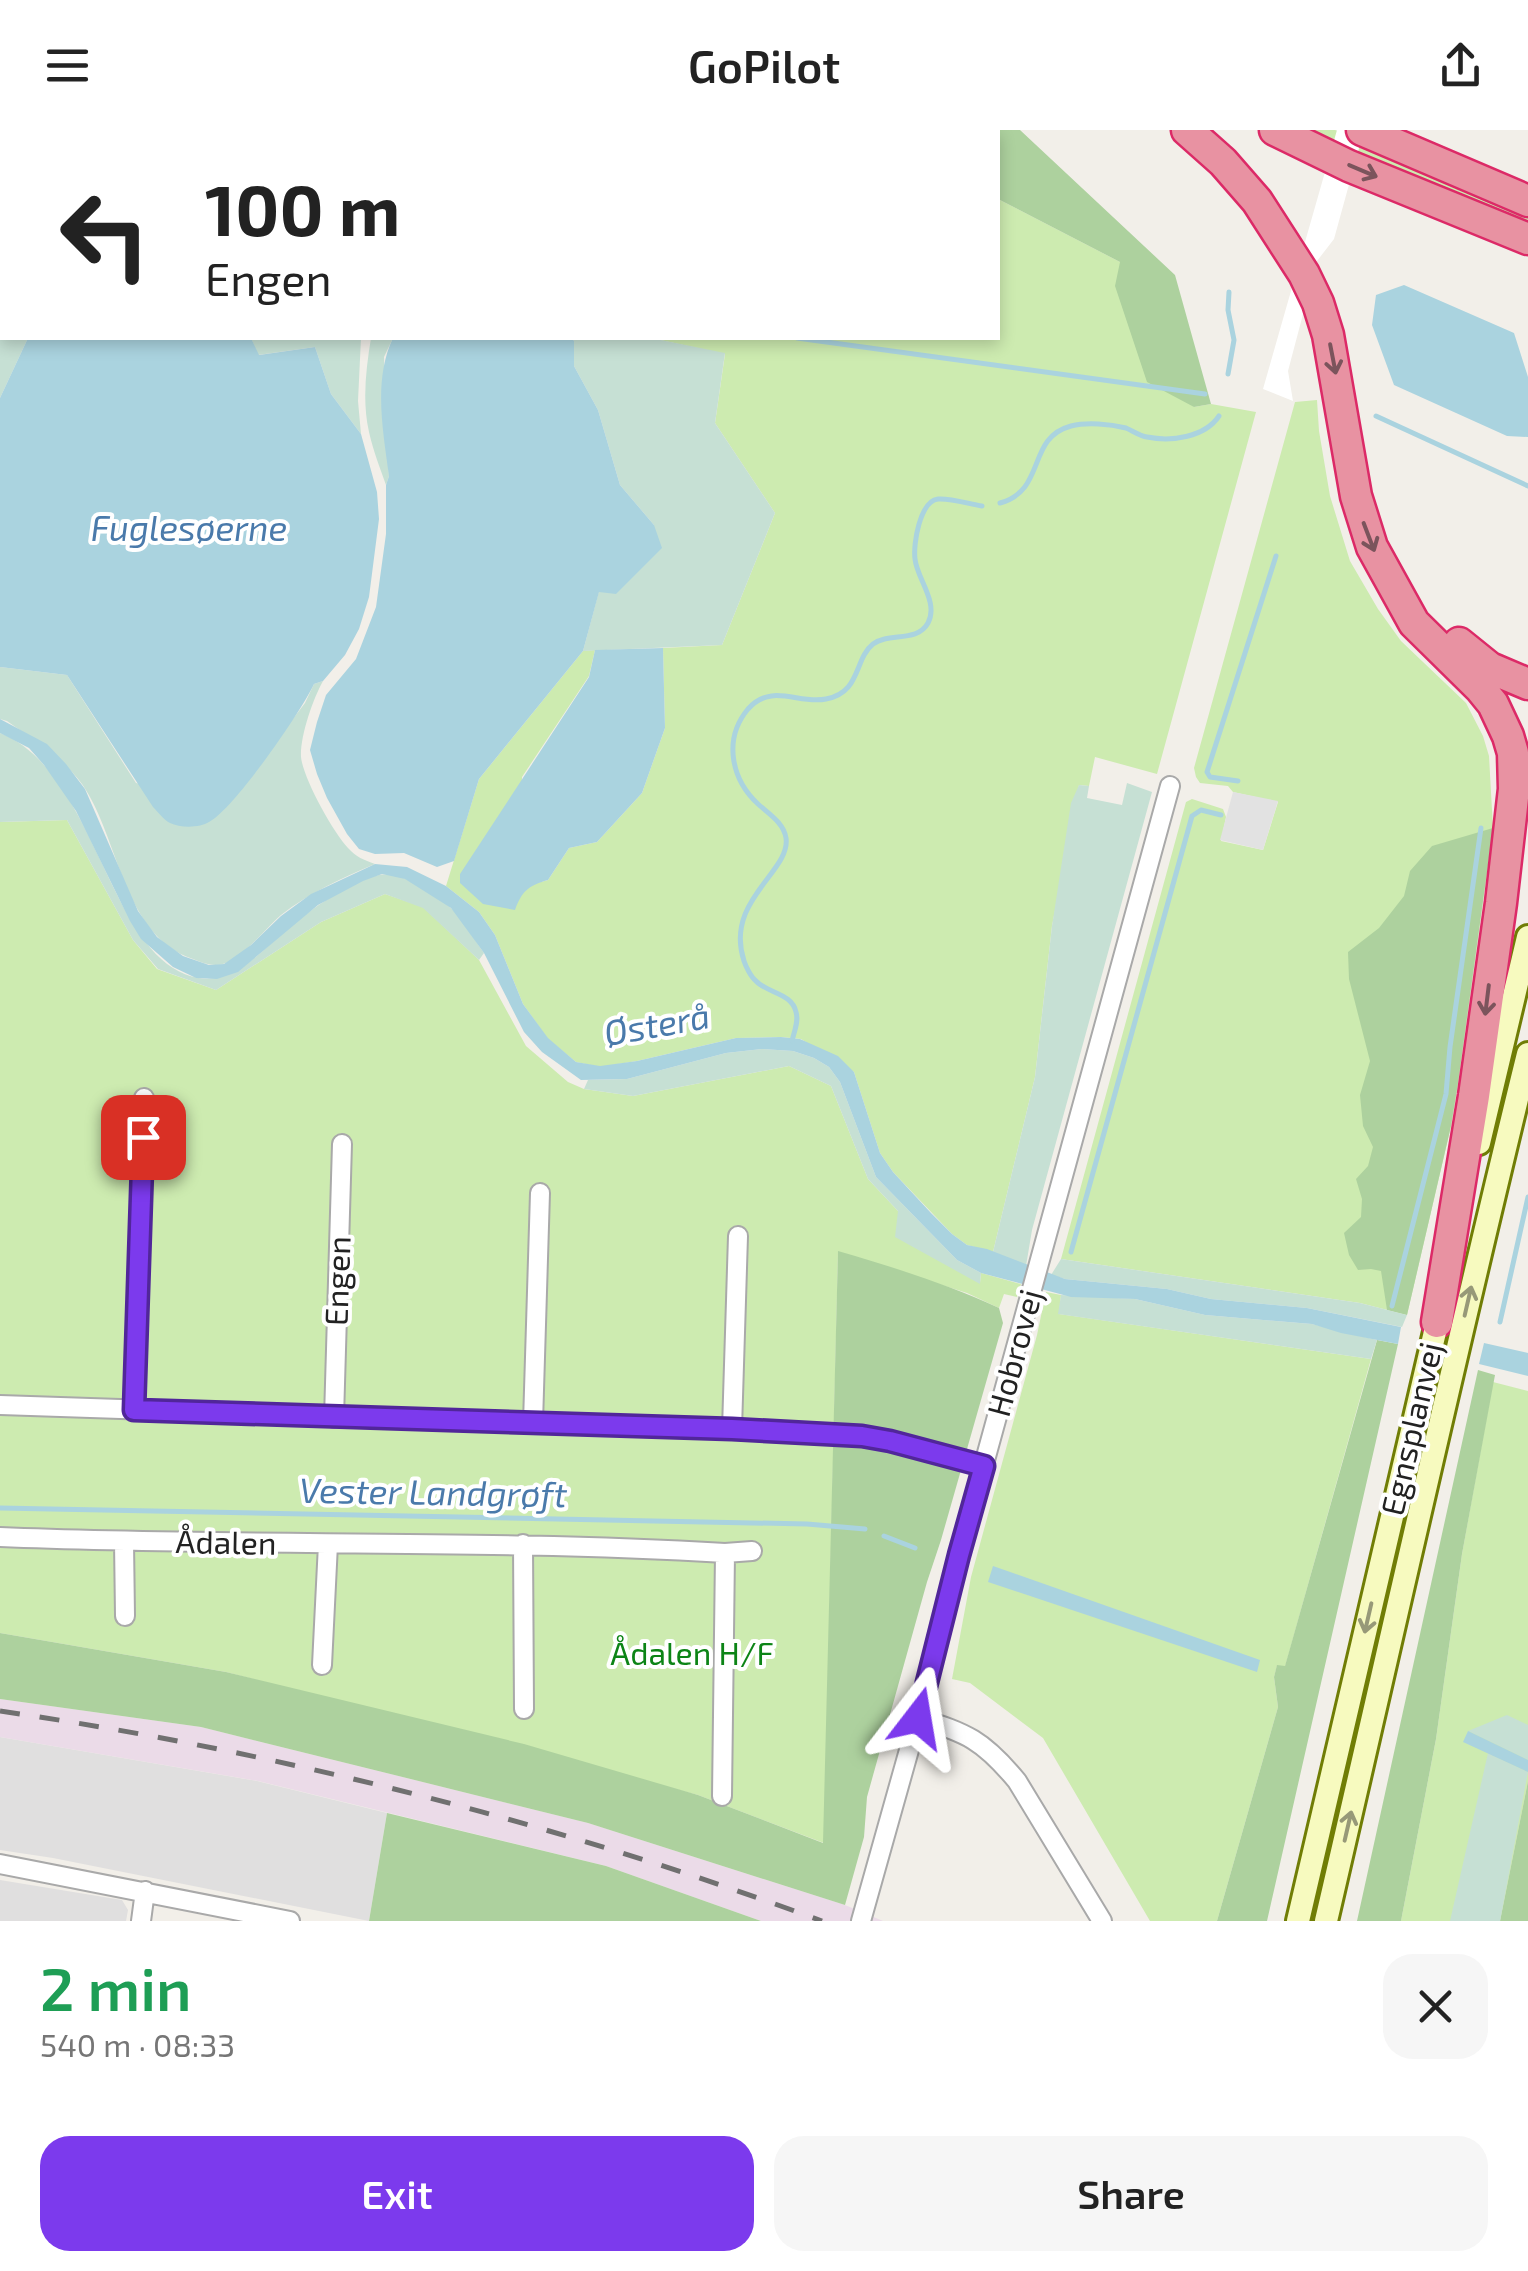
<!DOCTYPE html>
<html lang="en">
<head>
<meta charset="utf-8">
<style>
  body { margin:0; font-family:"Exo 2",sans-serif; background:#f6f6f6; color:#222; height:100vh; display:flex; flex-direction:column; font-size:38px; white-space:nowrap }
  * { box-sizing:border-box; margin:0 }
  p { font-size:32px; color:#767676 }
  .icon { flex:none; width:55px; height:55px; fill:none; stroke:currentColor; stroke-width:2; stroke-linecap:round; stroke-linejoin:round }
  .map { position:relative; height:1791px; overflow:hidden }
  .details { display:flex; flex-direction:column; background:#fff; flex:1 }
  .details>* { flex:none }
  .guide { position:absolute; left:0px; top:0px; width:1000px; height:210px; box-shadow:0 5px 15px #0003; background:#fff; color:#222; overflow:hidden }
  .pin { position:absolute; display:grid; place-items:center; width:85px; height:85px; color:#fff; margin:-42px; border-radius:20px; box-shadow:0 5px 15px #0006 }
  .me { position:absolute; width:110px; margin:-55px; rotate:14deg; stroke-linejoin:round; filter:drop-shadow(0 0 8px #0008) }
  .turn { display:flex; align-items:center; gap:35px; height:210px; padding:0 40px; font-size:45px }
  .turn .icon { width:130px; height:130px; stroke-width:2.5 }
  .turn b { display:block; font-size:70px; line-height:85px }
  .round { display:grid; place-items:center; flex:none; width:105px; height:105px; border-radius:30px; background:#f6f6f6 }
  .headline { display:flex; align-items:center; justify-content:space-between; height:170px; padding:0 40px }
  h1 { font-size:60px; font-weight:600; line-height:75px; color:#1e9e55 }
  .button { display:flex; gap:20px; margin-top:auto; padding:20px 40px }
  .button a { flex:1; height:115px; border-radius:30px; background:#7c3aed; color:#fff; font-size:40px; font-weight:600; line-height:115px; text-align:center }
  .button a+a { background:#f6f6f6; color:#222 }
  header { display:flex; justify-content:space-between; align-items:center; height:130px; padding:0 40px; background:#fff; font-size:45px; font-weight:600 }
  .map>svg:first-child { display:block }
</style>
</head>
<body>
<header><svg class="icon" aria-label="menu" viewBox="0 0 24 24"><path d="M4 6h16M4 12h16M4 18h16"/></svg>GoPilot<svg class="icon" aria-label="share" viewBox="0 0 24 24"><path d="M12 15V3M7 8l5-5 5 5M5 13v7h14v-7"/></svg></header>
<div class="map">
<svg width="1528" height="1791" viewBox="0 0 1528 1791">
  <rect width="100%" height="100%" fill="#f2efe9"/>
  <path fill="#e0dfdf" d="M0,1607L257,1651L387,1683L369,1791L53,1728L0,1720Z
    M0,1750L122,1770L128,1780L126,1791H0Z"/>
  <path fill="#ebdbe8" d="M0,1569L201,1597L588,1693L845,1775L883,1791H761L606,1736L258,1651L0,1607Z"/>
  <path fill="#cdebb0" d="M217,0H864L869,2H220Z
    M1306,0H1335L1528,83V97Z
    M998,69L1120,132L1194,277L1211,274L1256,282L1157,644L1095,627L1089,656L1079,655L1052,796L1035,947L993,1122L967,1115L952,1104L893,1042L880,1023L854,942L801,909L781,907L736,908L637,931L600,937L576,932L548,909L523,874L495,805L479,782L446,756L479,649L583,521L595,520L589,546L522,647L521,763L530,755L548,750L569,718L597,712L642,663L665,598L663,518L722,515L775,383L715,293L725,224L651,208H998Z
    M1317,270L1319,301L1330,366L1350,431L1378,479L1401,511L1466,573L1483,606L1489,626L1493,698L1458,953L1451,996L1407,1185L1360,1173L1061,1129L1186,672L1192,669L1223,679L1226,687L1221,711L1263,720L1278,672L1233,662L1228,656L1200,653L1196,647L1194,638L1295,272Z
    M67,690L133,810L157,839L216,860L321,792L385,764L423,777L479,830L526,916L568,952L584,959L633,966L789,936L831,956L868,1049L898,1081L980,1153L981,1143L1021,1154L1017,1167L1004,1164L999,1178L967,1163L838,1122L824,1713L698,1665L226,1542L0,1503V692Z
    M1046,1162L1061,1165L1059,1184L1371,1229L1285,1537L1277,1536L1274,1547L1278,1577L1217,1791H1150L1043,1608L970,1553L952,1549L971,1447L1037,1205Z
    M1493,1252L1528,1261V1651L1500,1791H1401L1436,1609L1462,1424Z"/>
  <path fill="#add19e" d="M864,0H1020L1175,145L1211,274L1194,277L1147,252L1115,156L1120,132L998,69V2H869Z
    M1493,698L1458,953L1451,996L1407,1185L1387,1180L1381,1141L1371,1139L1358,1140L1349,1125L1344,1103L1361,1087L1362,1069L1356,1049L1368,1036L1373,1017L1363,996L1360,965L1370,931L1349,849L1348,822L1379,798L1404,766L1410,741L1432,716Z
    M838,1121C893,1137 947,1154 999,1178L1003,1193L941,1410L927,1452L867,1667L864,1707L845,1775L588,1693L201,1597L0,1569V1503L226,1542L524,1614L698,1665L823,1713Z
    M1377,1210L1398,1214L1267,1791H1217L1278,1577L1274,1547L1277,1535L1285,1536Z
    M1478,1240L1495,1245L1462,1424L1436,1609L1401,1791H1357Z
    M1528,1651V1791H1500Z
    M387,1683L606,1736L761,1791H369Z"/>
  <path fill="#c6e0d4" d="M2,76V208H28L0,268V78Z
    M251,208H361L358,271L361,304L331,264L315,217L258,225Z
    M371,208H393L384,227L389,346L386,355C380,338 373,320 369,302C362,271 366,239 371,208Z
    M572,208H651L725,223L715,293L775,383L722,515L583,521L599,461L654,395L620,355L598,280L574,236V211Z
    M0,537L67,545L136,653L228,674L305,573L314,554L323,551C313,569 300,606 301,627C303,648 333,702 348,718C356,727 364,730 375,734C342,748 309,763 281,785C265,799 243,828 223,834C213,837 203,833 193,829C122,805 120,709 82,654C62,627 34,610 7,591L0,589Z
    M0,603C99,642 108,833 199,848C231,853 255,828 277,808C300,787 348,751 379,745C403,741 437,764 453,780C465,793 474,809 484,823L479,830L423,778L385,764L321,792L216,860L158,839L133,810L67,690L0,692Z
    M1127,653L1152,662L1032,1100L1026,1136L993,1122L1035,947L1052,796L1071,673L1079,655L1089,656L1087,668L1122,675Z
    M762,919L793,921L814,928L829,937L840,952L876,1047L957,1130L981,1143L980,1154L895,1107L898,1081L868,1049L831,956L789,936L633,966L584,959L588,950L627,949L726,923Z
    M1061,1129L1360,1173L1407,1185L1402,1197L1307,1178L1211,1169L1167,1159L1065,1149L1051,1145Z
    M1061,1165L1135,1169L1205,1185L1312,1194L1377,1210L1371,1229L1058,1184Z
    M1507,1585L1528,1595V1630L1468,1601Z
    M1488,1623L1528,1642L1500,1791H1450Z"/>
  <path fill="#e2e2e2" d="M1233,662L1278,671L1263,720L1220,710Z"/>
  <path fill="#aad3df" d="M1404,155L1514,203L1528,247V307L1507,306L1394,255L1372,195L1376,165Z
    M28,208H251L259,225L315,217L331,264L361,304L377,362L379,389L369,467L359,499L345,525L323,551L314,554C301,582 234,679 209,692C200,698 180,698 170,693C164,690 158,682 153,677L67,545L0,537V268Z
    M393,208H572L574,211V236L598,280L620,355L654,395L662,418L616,464L599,462L583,521L479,649L454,731L437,737L404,723L375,724L359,719L347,704L327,668L317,644L310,620L317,592L326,565L356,529L376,477L386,404V355L389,346C383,300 373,250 393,208Z
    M663,518L665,598L642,663L597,712L569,718L548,750C528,756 522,761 515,780L483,774L460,753V744L589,547L595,520Z
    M0,589L47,614L66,634L85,659L138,781L157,807L183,826L209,835L224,834L251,815L281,786L311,764L375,734L407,737L446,756L479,782L495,805L523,874L548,908L576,932L600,936L637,931L736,908L781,907L800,909L838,926L854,942L880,1023L893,1042L931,1083L952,1104L967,1115L987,1119L1065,1149L1167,1159L1211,1169L1307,1178L1401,1197L1398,1214L1341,1203L1312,1194L1205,1185L1135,1169L1071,1167L981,1143L957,1130L876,1047L840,952L829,937L814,928L793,921L762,919L726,923L627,949L581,950L542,922L524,902L484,823L451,778L405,749L382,744L363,751L318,775L238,842L217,849L196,848L173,837L141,809L130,791L76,681L44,635L29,618L0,603Z
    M1484,1213L1528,1223V1246L1479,1234Z
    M993,1436L1260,1530L1257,1542L988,1452Z
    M1468,1601L1528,1630V1642L1463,1612Z"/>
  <path fill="#fff" d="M1337,0H1364L1334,109L1317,131L1288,241L1293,271L1263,259Z"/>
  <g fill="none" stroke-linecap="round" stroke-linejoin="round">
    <path stroke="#aad3df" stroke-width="5" d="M259,0L260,2
      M797,208L1205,264
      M1228,244L1234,210L1228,180L1229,162
      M1376,286L1528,356
      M1000,373C1047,360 1026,308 1071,296C1087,292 1110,294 1126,298C1133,301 1140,306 1147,307C1172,312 1205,307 1219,286
      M1238,651L1210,647L1207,642L1276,426
      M792,911C794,902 799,891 796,882C792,863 767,863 756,851C751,847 746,837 744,831C724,770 791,742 786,708C784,693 769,684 758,674C731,649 723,609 748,579C772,552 799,575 826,569C861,563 854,529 873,514C889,502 917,513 928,493C939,472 917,449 915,429C913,414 920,371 938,369C951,368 969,374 982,376
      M1071,1122L1192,686L1201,680L1221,685
      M1392,1176L1446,964L1450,917L1481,698
      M1500,1192L1528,1067
      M0,1378L807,1394L865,1399
      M884,1406L915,1418"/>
    <defs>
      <path id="street" d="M0,1275L732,1299L738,1106
        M134,1280L144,968
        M334,1288L342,1014
        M533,1293L540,1063
        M732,1299L863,1306L890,1311L985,1336
        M0,1407C242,1417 484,1409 725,1423L752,1421
        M124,1412L125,1486
        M523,1414L524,1579
        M322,1535L328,1414
        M918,1588C967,1603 983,1610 1017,1651L1102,1791
        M722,1666L725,1423
        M0,1734L290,1791
        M141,1791L145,1761
        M861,1791L918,1588L959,1425L1170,656"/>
      <path id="secondary" d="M1479,1013L1528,807
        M1298,1791L1441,1176
        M1326,1791C1393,1502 1457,1212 1528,924"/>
      <path id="highway" d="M1187,0L1223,32L1257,71L1304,144L1318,173L1328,205L1356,366L1372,417L1414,493L1480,558L1493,574L1508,606L1513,623L1514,659L1501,773L1474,966L1437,1192
        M1275,0L1349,36L1528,109
        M1362,0L1528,71
        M1459,513L1490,538L1528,554"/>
    </defs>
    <use href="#street" stroke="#a9a9a9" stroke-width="22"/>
    <use href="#secondary" stroke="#707d05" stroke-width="28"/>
    <use href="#highway" stroke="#dc2a67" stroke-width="35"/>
    <use href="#street" stroke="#fff" stroke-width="18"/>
    <use href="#secondary" stroke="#f7fabf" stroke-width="22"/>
    <use href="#highway" stroke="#e892a2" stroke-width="30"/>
    <path stroke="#707070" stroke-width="5" stroke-dasharray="20 20" stroke-linecap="butt" d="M50,2L53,0
      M0,61L2,59
      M0,1581C281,1622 556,1693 822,1791"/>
  </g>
  <defs><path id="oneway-shaft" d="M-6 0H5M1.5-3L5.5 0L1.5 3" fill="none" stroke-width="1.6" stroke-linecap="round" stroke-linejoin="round" transform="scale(2.5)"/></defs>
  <g stroke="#7b545c">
    <use href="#oneway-shaft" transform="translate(1363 41) rotate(23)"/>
    <use href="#oneway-shaft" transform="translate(1333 229) rotate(79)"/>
    <use href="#oneway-shaft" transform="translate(1369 407) rotate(69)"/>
    <use href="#oneway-shaft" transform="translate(1487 870) rotate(97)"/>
  </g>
  <g stroke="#979978">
    <use href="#oneway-shaft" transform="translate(1468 1171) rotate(-77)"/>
    <use href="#oneway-shaft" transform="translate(1368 1488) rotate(103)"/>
    <use href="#oneway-shaft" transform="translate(1348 1696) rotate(-77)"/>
  </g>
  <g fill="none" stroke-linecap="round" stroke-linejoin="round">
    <defs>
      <path id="route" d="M143,1007L134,1280L732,1299L862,1306L890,1311L984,1336L959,1425L918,1588"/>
    </defs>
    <use href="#route" stroke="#51269a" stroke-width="25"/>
    <use href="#route" stroke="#7c3aed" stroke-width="18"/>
  </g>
  <g text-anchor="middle" stroke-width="8" stroke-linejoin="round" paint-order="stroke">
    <g font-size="32" fill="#222" stroke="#fff">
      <text transform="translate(338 1151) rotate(-88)" y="11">Engen</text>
      <text transform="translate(1015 1223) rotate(-75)" y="11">Hobrovej</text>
      <text transform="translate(1412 1299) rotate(-77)" y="11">Egnsplanvej</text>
      <text transform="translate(226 1413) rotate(1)" y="11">Ådalen</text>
    </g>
    <g font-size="32" fill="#0c8416" stroke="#fff">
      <text x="692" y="1535">Ådalen H/F</text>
    </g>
    <g font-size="35" font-style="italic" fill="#4a7aab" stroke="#fff">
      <text x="189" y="411">Fuglesøerne</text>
      <text transform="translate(657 895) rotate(-10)" y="12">Østerå</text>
      <text transform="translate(433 1363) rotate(1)" y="12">Vester Landgrøft</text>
    </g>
  </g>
</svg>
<div class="pin" style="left:143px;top:1007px;background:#d93025"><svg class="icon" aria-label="arrive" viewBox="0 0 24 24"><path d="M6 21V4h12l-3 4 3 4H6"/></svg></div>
<svg class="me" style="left:918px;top:1588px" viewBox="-20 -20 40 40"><path d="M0-17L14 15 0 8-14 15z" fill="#7c3aed" stroke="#fff" stroke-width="4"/></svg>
<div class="guide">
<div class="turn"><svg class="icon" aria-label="left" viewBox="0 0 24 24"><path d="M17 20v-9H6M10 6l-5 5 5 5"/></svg><div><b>100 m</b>Engen</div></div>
</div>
</div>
<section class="details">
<div class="headline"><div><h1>2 min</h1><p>540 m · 08:33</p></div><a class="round"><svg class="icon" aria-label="close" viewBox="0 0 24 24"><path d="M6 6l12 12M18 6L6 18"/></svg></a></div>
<div class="button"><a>Exit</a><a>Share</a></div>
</section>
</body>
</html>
